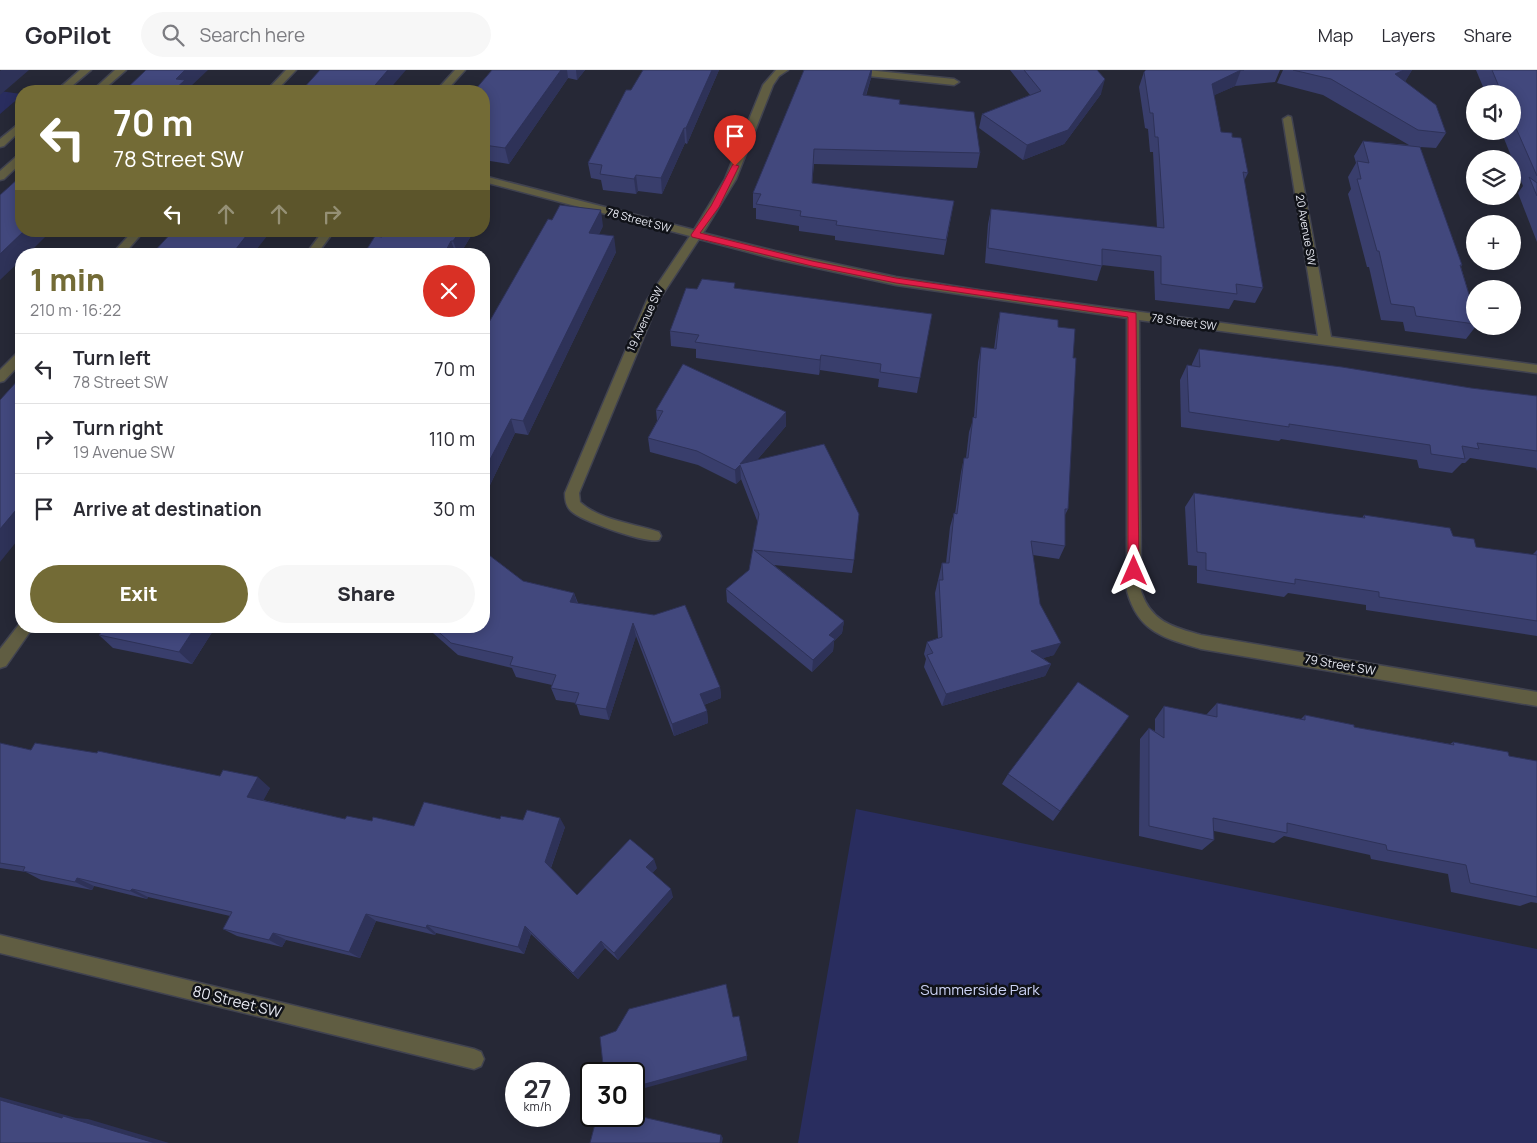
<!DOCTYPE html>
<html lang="en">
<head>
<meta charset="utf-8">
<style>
  body { margin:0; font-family:Manrope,sans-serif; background:#f7f7f7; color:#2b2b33; height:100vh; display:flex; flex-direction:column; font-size:19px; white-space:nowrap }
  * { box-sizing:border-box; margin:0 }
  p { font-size:16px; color:#7c7c81 }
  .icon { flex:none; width:28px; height:28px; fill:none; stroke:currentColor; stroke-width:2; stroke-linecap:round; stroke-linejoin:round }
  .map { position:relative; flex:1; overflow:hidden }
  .panel { position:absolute; left:15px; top:178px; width:475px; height:385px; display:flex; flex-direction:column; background:#fff; border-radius:20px; box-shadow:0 2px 12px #0003 }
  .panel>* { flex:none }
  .guide { position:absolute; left:15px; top:15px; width:475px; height:152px; border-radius:20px; box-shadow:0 2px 12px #0003; background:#736b36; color:#fff; overflow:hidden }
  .buttons { position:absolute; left:1466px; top:15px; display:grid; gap:10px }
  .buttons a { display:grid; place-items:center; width:55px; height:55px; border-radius:50%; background:#fff; box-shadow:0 2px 12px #0003; font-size:25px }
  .speed { position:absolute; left:505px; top:992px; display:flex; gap:10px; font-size:25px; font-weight:700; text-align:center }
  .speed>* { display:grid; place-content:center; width:65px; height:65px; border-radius:50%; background:#fff; box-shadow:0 2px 12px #0003; line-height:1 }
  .speed small { font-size:12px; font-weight:400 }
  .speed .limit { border:2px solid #111; border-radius:8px; background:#fff; color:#111 }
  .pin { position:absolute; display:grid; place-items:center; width:42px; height:42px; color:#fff; margin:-51px -21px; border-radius:50% 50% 50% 0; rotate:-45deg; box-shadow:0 0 5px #0007 }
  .pin .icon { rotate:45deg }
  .me { position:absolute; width:55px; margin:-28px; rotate:0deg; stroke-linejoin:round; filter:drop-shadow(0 0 4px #0008) }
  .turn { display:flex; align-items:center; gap:18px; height:105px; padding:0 15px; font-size:22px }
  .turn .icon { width:65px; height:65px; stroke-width:2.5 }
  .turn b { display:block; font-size:35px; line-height:42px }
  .lanes { display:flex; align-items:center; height:48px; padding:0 15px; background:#0003; justify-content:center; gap:25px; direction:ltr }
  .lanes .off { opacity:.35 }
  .round { display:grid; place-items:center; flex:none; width:52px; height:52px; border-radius:26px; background:#f7f7f7 }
  .overview { display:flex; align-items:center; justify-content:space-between; height:85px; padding:0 15px }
  h1 { font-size:30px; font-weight:800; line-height:38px; color:#736b36 }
  .button { display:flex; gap:10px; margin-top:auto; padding:10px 15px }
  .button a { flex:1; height:58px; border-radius:30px; background:#736b36; color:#fff; font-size:20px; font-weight:800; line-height:58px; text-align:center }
  .button a+a { background:#f7f7f7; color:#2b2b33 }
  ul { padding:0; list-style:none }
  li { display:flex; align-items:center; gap:15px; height:70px; padding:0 15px; border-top:1px solid #e1e1e2 }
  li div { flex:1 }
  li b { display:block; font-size:19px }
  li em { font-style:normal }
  header { display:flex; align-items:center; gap:30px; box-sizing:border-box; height:70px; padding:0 25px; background:#fff; border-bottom:1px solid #e1e1e2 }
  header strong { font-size:24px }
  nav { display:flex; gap:28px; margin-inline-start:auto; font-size:18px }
  .search { width:350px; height:45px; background:#f7f7f7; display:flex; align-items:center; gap:12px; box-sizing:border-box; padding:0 18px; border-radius:28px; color:#7c7c81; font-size:19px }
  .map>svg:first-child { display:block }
</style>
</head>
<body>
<header>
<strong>GoPilot</strong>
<div class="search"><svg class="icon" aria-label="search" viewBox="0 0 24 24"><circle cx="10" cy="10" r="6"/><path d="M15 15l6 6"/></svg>Search here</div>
<nav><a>Map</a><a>Layers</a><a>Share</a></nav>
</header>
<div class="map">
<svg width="1537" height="1073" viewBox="0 0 1537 1073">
  <rect width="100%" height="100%" fill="#262836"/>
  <path fill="#292d5f" d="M0,21L21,24V26L0,44Z
    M856,739L1537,879V1073H798Z"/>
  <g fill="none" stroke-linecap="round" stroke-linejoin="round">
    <defs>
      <path id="minor" d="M80,0H91L66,21H56Z
        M115,0H126L102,21H92Z
        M286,0H296L276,21H266Z
        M455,0H465L446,21H436Z
        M776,0H788L779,6L773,15L736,109L703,163L775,181L896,207L985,221L1318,266L1283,49L1288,46L1291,47L1331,267L1537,295V303L1139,250L1141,521C1151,552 1173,557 1201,565L1537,622V636L1201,579C1164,568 1138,562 1127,521V248L896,215L775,189L699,169L659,230L579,423L580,432C601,451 633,453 659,462L661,466L659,470C647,474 581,451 571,441C566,436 565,430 565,423L647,230L690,166L484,112V106L694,160L725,109L763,15Z
        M835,0H867L954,9L959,12L954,15L840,3Z
        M21,52V60L4,76L0,77V69Z
        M21,85V93L4,109L0,110V101L17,86Z
        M133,161H144L124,184H112Z
        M323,161H334L317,184H306Z
        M21,282V293L4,311L0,312V300L17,283Z
        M21,552V556H34L6,596L0,598V579Z
        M0,865L474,979L481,982L484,989L481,996L474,999L0,883Z"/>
    </defs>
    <use href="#minor" stroke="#414350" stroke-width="3"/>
    <use href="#minor" fill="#605d42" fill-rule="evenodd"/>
  </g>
  <path fill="#393e6c" d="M492,0H585L577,10L568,8L509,94L484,90V21Z
    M719,0L687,74L685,73L662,124L638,121L636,124L603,120L601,110L591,108L588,93L631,20Z
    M804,0H872L871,8L866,26L900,30V34L980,83L977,98L814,94L812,114L954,131L944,185L835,170V166L799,161V156L756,149V138H753V123Z
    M1010,0H1097L1101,24L1064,74L1023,90L979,58L982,44L1030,25Z
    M1146,0H1280L1275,12L1235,16L1214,25L1221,62L1232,67L1248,103L1244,111L1263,218L1255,233L1234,230L1229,239L1155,230L1154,201L1102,195L1097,211L985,193L988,154L991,139L1157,158L1153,82H1150L1148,59L1145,58L1139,17L1144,2Z
    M1283,0H1412L1405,11L1446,63L1436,78L1420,77L1462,195L1461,197L1475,244V256H1476L1466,269L1405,261L1403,252L1381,250L1369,197H1367L1348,124L1351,119L1348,107L1356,93L1354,86L1363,71L1409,75L1323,25L1277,13Z
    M1476,0H1537V172L1518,123L1523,116L1501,61H1512V24H1486Z
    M603,156L599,164L616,182L528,365L515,363L490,415L484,414V261Z
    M474,161L460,184H364L382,167Z
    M697,219H736L932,244L917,323L878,317L879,309L820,300L819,305L696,288V279L671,276L670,261Z
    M1000,242L1058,257L1073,288L1068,439L1065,445V476L1059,489L1033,485L1040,534L1054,585L1043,588L1051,594L1045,606L942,636L924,597L926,589L924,584L927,572L938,568L935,523L942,493H946L950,457L954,443L955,444L961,402L964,388H966L969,362L974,347L978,292L981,277L994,279L997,257Z
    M1199,279L1471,318L1537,326V401L1536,398L1470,388L1465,393H1462L1452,403L1419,398L1417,390L1281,369L1279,371L1181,357L1180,310L1187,295L1192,296V294Z
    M656,340L786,342V356L757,390L854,490L852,503L774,495L844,551L842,563L834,571L833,581L812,602L727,532L726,519L749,500L758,453L741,409L736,414L698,395L650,382L648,368L657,351Z
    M1194,423L1326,443L1362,448L1364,445L1453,466L1476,477L1532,485L1537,480V566L1366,540V535L1288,523L1284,527L1197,513V496L1188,495L1185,437Z
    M485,482L523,511L574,523L578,533L654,545L720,617L721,628L704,635L707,641L708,653L674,666L636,566L609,650L580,645L576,633L556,630L551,618L552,615L516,607L512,598L458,585L425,556H484Z
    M216,556L192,594L113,578L99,565Z
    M1217,633L1301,649L1305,645L1354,657L1450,674L1453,672L1509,686L1537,691V833L1531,832L1520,836L1451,822L1448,804L1371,789L1370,785L1284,766L1274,773L1214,761V770L1202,780L1139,766L1140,669L1149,658L1155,661V649L1164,636L1206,645Z
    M1129,646L1053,751L1002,714L1008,704Z
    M0,673L31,680L270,718L263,730L345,749L372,751L414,756L500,749L523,750L565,757L551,798L577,825L657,798L652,803L673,827L618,890L605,878L578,909L531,864L524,884L436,863L435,865L376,851L360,888L286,870L282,877L237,866L223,859L230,846L148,827L147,829L94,816L92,820L41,810L26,802L0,798Z"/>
  <path fill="#2e3258" d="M1,0H29L0,25V1Z
    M185,0H208L189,18L191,21H173L176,9Z
    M388,0H406L388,21H370Z
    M561,0H567L568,8L509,94L505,78Z
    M576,0H585L577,10Z
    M712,0H719L687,74L686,58Z
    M871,0H872L871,8L861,40L863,25Z
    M1241,0L1235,16L1206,29L1212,14Z
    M1404,0H1412L1405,12L1395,4Z
    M1105,9L1101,24L1064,74L1023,90L1027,75Z
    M684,58L685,73L662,124L661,108Z
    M636,105L638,121L636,124L634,109Z
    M484,134L486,141L484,145Z
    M601,140L603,156L592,178L589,163Z
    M24,161H51L28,184H21V190L0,210V184Z
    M250,161H271L253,184H232Z
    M460,161H474L460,184H458L453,171Z
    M614,166L616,182L528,365L523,351Z
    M451,171L456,184H444Z
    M821,285L820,300L819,305L820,290Z
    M786,342V356L744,405L740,394Z
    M511,349L515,363L490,415L484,401Z
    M740,395L741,409L736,414L735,400Z
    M21,434V466L0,492V459Z
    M574,523L578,536L570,532Z
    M844,551L842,563L834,571L833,581L812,602L813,590L829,565Z
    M633,553L636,566L609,650L606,639Z
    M196,556H216L192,594L179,582Z
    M1061,573L1054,585L1026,593L1031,581Z
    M1051,594L1045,606L942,636L946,624Z
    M720,617L721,628L701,636L700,624Z
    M707,641L708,653L674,666L672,654Z
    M258,707L270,718L260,737L247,727Z
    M560,748L565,757L550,800L545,792Z
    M654,789L657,798L650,806L646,797Z
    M77,808L94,816L92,820L75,812Z
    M132,819L148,827L147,829L130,821Z
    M671,819L673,827L618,890L614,883Z
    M366,844L376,851L360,888L349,882Z
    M427,855L436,863L435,865L426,858Z
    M525,856L531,864L524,884L518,877Z
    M273,863L286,870L282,877L269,870Z
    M601,871L605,878L578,909L573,903Z
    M747,986V990L634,1021V1017Z
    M0,1027L76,1048L88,1049L169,1073H155L62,1048L0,1030Z
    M721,1065L723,1068L722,1073H720Z"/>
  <path fill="#42487d" stroke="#2e3258" d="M146,0H185L176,9L185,10L173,21H124Z
    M320,0H388L370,21H301Z
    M492,0H561L505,78L484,75V21H474Z
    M643,0H712L686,58H684L661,108L636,105L634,109L600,104L602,95L588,93L626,20H631Z
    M804,0H871L863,25L900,30L899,34L974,42L980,83L814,79L812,113L954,131L946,170L836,155L837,151L800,146L801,141L756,134L761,124L753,123Z
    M1024,0H1097L1105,9L1068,60L1027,75L982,44L1041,21Z
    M1146,0H1244H1241L1212,14L1221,62L1232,63V67L1241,68L1248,103L1243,102L1263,218L1236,214L1237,224L1161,214V186L1102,179V196L988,178L991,139L1164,158L1158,67H1155L1153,43H1150L1144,2Z
    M1293,0H1404L1395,4L1436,35L1446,63L1418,60L1331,9Z
    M1492,0H1537V106L1512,49V24H1502Z
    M1363,71L1420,77L1462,195H1460L1475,244V254L1416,246L1414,237L1391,234L1379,181H1377L1357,109H1361L1357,91L1369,93Z
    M21,106V161H24L0,184V125Z
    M1529,107L1537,113V126Z
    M560,135L601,140L589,163L614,166L523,351L511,349L484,401V261L548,149L552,150Z
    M173,161H250L232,184H152Z
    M386,161H460L453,171H451L444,184H364L375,166L382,167Z
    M702,209L735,213L734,218L932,244L920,308L880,302L881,294L821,285L820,290L695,272L699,265L670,261L686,218L697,219Z
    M1000,242L1058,250V257L1075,259L1073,288H1076L1068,439H1065V476L1031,471L1040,534L1061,573L1031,581L1051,594L946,624L927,585L933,583L927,572L942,567L939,510H943L942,493H949L954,443L957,444L964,388H968L973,347L976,348L981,277L996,279Z
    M1199,279L1342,297L1471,318L1537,326V381L1477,373L1479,379L1462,376L1465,389L1431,384L1430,375L1289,354V357L1189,342L1187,295L1200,297Z
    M683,294L786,342L740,394L824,374L859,444L854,490L754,480L844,551L829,565L835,569L813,590L726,519L749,500L759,444L740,395L735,400L697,381L648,368L663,341L656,340Z
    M19,309H21V434L0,459V330Z
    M1194,423L1326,443L1365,448L1364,445L1450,458L1453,466L1474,469L1476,477L1537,485V551L1379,527V522L1295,509V514L1206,500V483L1197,482Z
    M484,480L485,482L523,511L574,523L570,532L654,545L685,535L720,617L700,624L707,641L672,654L633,553L606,639L575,634L579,623L551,618L556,605L510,595L513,587L451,573L432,556H484Z
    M106,556H196L179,582L99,565Z
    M1078,612L1129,646L1060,741L1008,704Z
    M1217,633L1305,650V645L1354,655V657L1454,675L1453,672L1508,682L1509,686L1537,691V827L1470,813L1466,795L1387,780L1386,775L1287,753V763L1213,748L1214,770L1149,756V658L1164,668V636L1217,647Z
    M0,673L31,680L35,673L97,683L98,681L220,706L223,700L258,707L247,727L345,749L347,746L372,751L373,747L414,756L424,732L500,749L501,746L523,750L527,740L560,748L545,792L577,825L630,769L654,789L646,797L671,819L614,883L601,871L573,903L525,856L518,877L427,855L426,858L366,844L349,882L273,863L269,870L223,859L232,842L132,819L130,821L77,808L75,812L23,801L25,797L0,793Z
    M726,914L733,947L739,946L747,986L634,1017V1004H604L600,967L616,961L629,939Z
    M0,1030L62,1048L63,1046L155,1073H0Z
    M634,1045L721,1065L720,1073H590L597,1046H634Z"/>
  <path fill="#e11d48" stroke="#92132f" d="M733,94L739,96L719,137L700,163L812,191L896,208L1136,243L1139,501L1138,504L1134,506L1128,501V247L896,213L812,196L692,167L691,165L711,136Z"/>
  <g text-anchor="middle" stroke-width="5" stroke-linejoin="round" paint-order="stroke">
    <g font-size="11" fill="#e6e8f1" stroke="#101218">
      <text transform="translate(639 150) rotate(15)" y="4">78 Street SW</text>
      <text transform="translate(1306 160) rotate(80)" y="4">20 Avenue SW</text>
      <text transform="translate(645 249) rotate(-65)" y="4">19 Avenue SW</text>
      <text transform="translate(1184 252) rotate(8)" y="4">78 Street SW</text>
    </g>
    <g font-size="12" fill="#e6e8f1" stroke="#101218">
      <text transform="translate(1340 595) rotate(10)" y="4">79 Street SW</text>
    </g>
    <g font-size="15" fill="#cdd3f5" stroke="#101218">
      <text x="980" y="925">Summerside Park</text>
    </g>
    <g font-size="15" fill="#e6e8f1" stroke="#101218">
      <text transform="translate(237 932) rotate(14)" y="5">80 Street SW</text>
    </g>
  </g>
</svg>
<div class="buttons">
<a><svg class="icon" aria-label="sound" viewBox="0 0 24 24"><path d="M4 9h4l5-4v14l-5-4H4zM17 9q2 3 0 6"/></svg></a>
<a><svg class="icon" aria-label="layers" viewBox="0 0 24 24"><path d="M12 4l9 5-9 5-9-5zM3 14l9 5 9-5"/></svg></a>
<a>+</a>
<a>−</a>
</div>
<div class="speed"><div>27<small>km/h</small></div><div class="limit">30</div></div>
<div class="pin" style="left:735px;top:96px;background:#d93025"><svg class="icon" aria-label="arrive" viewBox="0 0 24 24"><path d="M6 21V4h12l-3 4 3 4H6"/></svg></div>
<svg class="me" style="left:1134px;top:501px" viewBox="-20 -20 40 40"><path d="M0-17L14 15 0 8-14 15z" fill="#e11d48" stroke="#fff" stroke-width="4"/></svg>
<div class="guide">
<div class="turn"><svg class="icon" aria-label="left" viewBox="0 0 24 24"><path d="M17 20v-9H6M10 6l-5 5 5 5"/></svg><div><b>70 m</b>78 Street SW</div></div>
<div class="lanes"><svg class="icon" aria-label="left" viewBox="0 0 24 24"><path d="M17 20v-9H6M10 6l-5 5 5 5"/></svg><svg class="icon off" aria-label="ahead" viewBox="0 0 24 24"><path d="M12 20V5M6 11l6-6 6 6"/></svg><svg class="icon off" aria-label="ahead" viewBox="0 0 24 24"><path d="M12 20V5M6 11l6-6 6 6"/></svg><svg class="icon off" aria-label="right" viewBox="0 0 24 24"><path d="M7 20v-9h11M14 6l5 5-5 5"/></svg></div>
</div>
<section class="panel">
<div class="overview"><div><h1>1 min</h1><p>210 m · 16:22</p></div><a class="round" style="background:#d93025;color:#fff"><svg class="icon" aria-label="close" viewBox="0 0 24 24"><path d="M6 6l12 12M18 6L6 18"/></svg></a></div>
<ul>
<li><svg class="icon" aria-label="left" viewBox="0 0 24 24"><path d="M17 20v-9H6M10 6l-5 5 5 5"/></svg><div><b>Turn left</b><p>78 Street SW</p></div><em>70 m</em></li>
<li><svg class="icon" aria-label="right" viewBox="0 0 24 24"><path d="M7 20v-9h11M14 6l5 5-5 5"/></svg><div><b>Turn right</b><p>19 Avenue SW</p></div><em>110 m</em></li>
<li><svg class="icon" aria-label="arrive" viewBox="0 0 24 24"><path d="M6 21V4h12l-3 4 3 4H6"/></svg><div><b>Arrive at destination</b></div><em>30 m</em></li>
</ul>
<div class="button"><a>Exit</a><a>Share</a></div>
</section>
</div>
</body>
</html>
